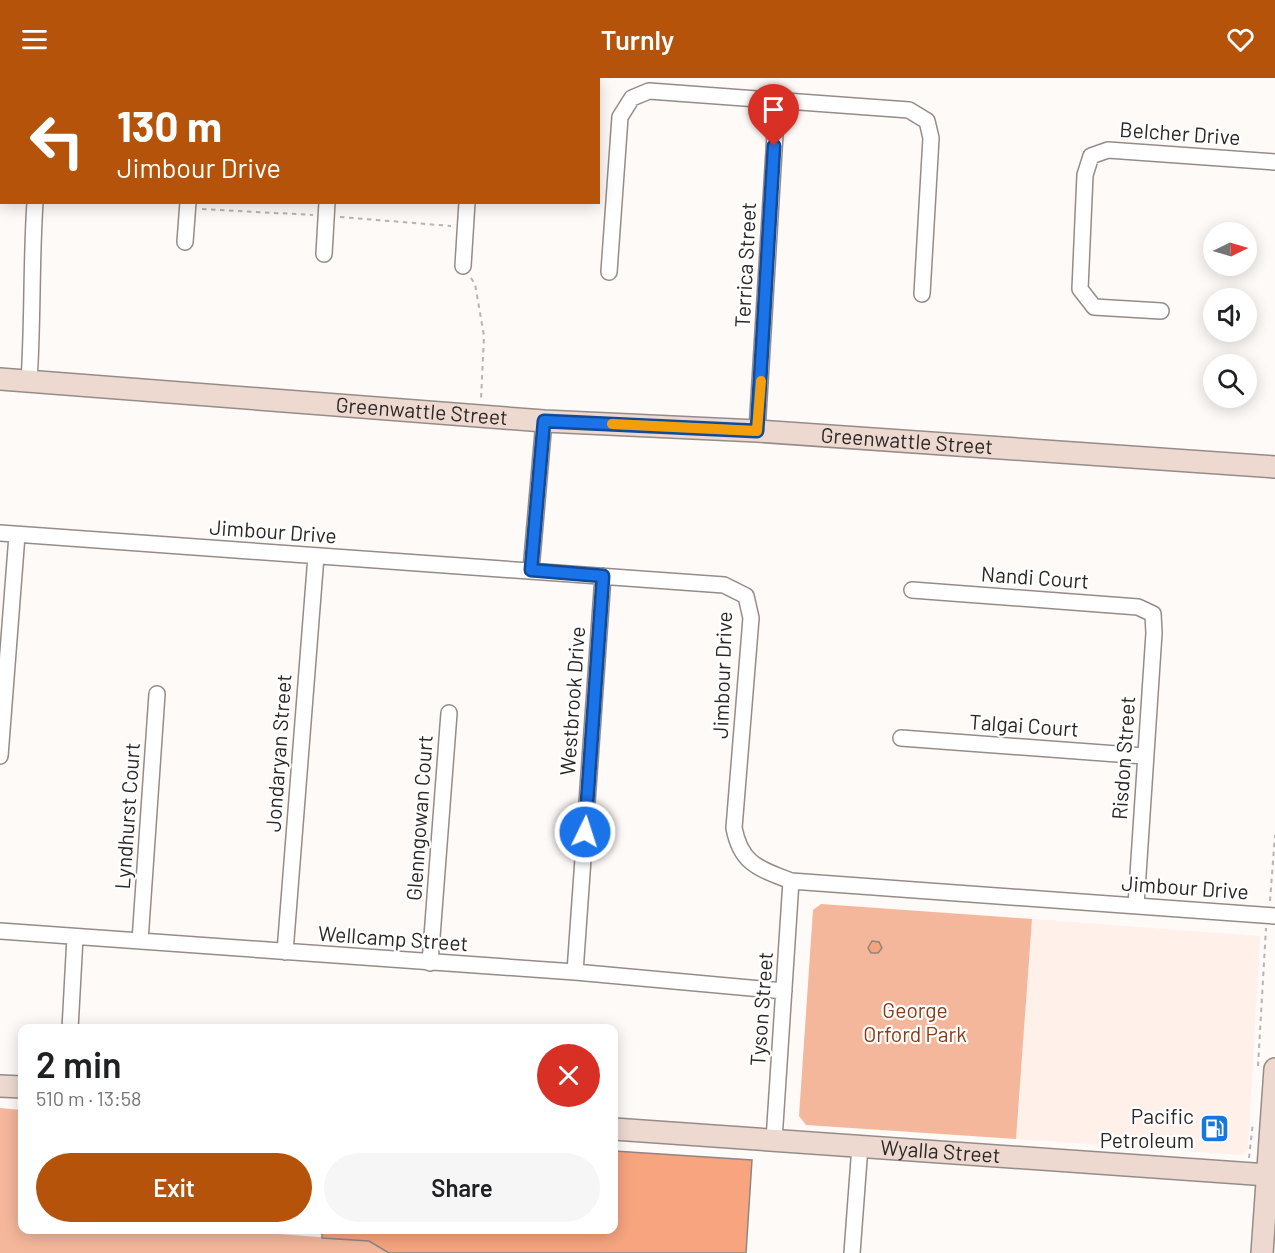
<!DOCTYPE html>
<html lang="en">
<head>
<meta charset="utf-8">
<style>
  body { margin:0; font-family:Barlow,sans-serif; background:#f6f6f6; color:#202124; height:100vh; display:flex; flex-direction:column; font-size:22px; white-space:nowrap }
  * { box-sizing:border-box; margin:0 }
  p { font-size:20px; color:#757577 }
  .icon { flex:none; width:33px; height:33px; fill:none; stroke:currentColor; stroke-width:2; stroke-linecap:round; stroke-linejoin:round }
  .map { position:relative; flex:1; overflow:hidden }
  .details { position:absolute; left:18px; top:946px; width:600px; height:210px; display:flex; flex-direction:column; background:#fff; border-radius:12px; box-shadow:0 3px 15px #0003 }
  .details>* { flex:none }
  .hud { position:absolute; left:0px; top:0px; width:600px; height:126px; box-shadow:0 3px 15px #0003; background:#b45309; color:#fff; overflow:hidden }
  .needle { width:39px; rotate:85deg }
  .buttons { position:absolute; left:1203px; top:144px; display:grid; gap:12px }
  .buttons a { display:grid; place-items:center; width:54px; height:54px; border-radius:50%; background:#fff; box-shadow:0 3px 15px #0003; font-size:30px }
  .pin { position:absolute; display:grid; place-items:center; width:51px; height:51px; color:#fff; margin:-62px -26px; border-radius:50% 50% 50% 0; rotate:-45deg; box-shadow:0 0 6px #0007 }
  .pin .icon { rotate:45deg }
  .me { position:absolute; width:66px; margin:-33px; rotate:4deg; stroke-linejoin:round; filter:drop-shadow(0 0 4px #0008) }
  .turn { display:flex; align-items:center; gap:21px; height:126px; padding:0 18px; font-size:27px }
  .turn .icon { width:78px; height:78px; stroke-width:2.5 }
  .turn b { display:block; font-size:42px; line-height:51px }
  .round { display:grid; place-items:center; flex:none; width:63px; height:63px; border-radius:32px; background:#f6f6f6 }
  .headline { display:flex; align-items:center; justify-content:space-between; height:102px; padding:0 18px }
  h1 { font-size:36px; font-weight:600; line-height:45px }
  .cta { display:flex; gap:12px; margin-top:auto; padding:12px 18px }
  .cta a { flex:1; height:69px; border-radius:36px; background:#b45309; color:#fff; font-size:24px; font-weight:600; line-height:69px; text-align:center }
  .cta a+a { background:#f6f6f6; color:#202124 }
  header { display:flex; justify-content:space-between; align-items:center; height:78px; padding:0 18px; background:#b45309; color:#fff; font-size:27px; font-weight:600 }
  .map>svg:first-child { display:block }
</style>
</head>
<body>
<header><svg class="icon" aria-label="menu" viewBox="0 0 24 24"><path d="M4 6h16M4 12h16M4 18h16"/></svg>Turnly<svg class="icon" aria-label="heart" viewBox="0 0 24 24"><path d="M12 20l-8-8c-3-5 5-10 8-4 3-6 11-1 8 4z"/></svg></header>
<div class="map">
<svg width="1275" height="1175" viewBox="0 0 1275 1175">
  <rect width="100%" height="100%" fill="#fefaf8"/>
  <path fill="#fff0ea" d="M1032,841L1260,858L1248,1071L1242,1077L1016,1061Z"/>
  <path fill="#f4b79c" d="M821,826L1032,841L1016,1061L806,1047L799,1038L813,832Z
    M0,1030L22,1032V1152H229L369,1163L389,1175H0Z"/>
  <path fill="#f7a47f" stroke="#8f8682" stroke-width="1.5" d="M872,863L879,864L882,870L878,875H871L868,870Z
    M614,1073L752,1082L746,1175H389L369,1163L322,1160V1152H614Z"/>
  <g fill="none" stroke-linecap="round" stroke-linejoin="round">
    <defs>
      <path id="street" d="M45,2V0
        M195,2V0
        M335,2V0
        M475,2V0
        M185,164L188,124
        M324,176L327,124
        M463,188L467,124
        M609,194L620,39L632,20L649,13L909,32L927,43L931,60L922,216
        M1161,233L1094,229L1080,211L1085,97L1091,78L1108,72L1275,84
        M29,303C33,243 31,184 35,124
        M757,353L777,23
        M0,455L724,507L746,518L751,540L734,750C741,786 758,790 791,803L1275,838
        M531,492L544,343
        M912,512L1138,529L1153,536L1154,555L1136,827
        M901,660L1144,678
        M0,678L17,457
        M0,853L575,894L784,913
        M140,863L157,616
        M285,874L316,478
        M430,885L449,635
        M575,894L603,498
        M70,951L75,859
        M774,1062L791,803
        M852,1175L860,1068"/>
      <g id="secondary">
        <path id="s1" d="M0,301L544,343L757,353L1275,389"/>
        <path d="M0,1008L22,1009"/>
        <path id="s2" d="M614,1051L1268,1097L1275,1093"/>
        <path d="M1262,1175L1275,991"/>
      </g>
    </defs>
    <use href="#street" stroke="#958c88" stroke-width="18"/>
    <use href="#secondary" stroke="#958c88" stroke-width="24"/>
    <path stroke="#b8b4b2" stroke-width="2" stroke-dasharray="4.5 4.5" stroke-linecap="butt" d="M0,115H2
      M202,131L313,137
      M340,139L451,148
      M471,200L475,206L484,258L481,321
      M1270,823L1275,757
      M1258,988L1266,850
      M1249,1080L1253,1044"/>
    <use href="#street" stroke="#fff" stroke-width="15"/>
    <use href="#secondary" stroke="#edd9d0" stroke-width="21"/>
  </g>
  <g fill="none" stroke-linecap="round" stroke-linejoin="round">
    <defs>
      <path id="route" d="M585,754L603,498L531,492L544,343L757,353L774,68"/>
    </defs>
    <use href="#route" stroke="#114b97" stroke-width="15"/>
    <use href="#route" stroke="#1a73e8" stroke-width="10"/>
    <path stroke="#f59e0b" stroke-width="10" d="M612,346L757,353L761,303"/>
  </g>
  <defs>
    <symbol id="fuel-square" viewBox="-11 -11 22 22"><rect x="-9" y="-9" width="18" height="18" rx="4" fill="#1677e0" stroke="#fff"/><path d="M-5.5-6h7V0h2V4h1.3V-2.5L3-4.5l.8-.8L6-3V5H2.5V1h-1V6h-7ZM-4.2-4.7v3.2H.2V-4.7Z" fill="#fff"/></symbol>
  </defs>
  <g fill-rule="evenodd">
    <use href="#fuel-square" x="1198" y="1034" width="33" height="33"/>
  </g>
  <g text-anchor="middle" stroke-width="4.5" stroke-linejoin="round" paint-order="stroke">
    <g font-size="21" fill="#2b2726" stroke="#fff">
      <text transform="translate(1180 56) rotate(4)" y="7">Belcher Drive</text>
      <text transform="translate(746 187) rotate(-87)" y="7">Terrica Street</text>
      <text dy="7" stroke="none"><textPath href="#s1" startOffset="423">Greenwattle Street</textPath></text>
      <text dy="7" stroke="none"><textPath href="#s1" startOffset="909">Greenwattle Street</textPath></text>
      <text transform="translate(273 454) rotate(4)" y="7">Jimbour Drive</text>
      <text transform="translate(1035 500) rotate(4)" y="7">Nandi Court</text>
      <text transform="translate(723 597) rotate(-88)" y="7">Jimbour Drive</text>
      <text transform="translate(573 623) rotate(-86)" y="7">Westbrook Drive</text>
      <text transform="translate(1024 648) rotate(4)" y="7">Talgai Court</text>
      <text transform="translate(279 675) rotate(-86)" y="7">Jondaryan Street</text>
      <text transform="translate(1124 680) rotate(-86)" y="7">Risdon Street</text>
      <text transform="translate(128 738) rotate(-86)" y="7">Lyndhurst Court</text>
      <text transform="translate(420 740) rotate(-86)" y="7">Glenngowan Court</text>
      <text transform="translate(1185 810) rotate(4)" y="7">Jimbour Drive</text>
      <text transform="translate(393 861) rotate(4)" y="7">Wellcamp Street</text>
      <text transform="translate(762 931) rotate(-86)" y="7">Tyson Street</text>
      <text dy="7" stroke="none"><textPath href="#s2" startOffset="327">Wyalla Street</textPath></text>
    </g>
    <g font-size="21" fill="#853b14" stroke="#fff">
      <text x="915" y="940">George<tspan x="915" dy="24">Orford Park</tspan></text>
    </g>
    <g font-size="21" fill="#2b2726" stroke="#fff" text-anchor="end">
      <text x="1194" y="1046">Pacific<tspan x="1194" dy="24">Petroleum</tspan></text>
    </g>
  </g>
</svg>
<div class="buttons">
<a><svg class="needle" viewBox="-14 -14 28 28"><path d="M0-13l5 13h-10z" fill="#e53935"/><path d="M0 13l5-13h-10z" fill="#757577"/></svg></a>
<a><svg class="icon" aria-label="sound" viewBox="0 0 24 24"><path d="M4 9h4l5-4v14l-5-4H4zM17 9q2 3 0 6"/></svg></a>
<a><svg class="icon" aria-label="search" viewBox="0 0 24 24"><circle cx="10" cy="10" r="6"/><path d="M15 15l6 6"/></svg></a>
</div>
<div class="pin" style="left:774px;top:68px;background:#d93025"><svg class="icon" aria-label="arrive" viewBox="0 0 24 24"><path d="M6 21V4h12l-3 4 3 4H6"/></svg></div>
<svg class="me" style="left:585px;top:754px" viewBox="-20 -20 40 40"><circle r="17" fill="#1a73e8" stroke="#fff" stroke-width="3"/><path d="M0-11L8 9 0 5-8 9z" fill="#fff"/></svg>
<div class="hud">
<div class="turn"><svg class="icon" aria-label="left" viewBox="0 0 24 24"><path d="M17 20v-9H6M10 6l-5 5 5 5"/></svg><div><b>130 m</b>Jimbour Drive</div></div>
</div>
<section class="details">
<div class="headline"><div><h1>2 min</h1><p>510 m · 13:58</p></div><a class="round" style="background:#d93025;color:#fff"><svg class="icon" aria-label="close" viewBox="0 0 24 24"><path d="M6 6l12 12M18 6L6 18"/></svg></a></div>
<div class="cta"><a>Exit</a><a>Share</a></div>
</section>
</div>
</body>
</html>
